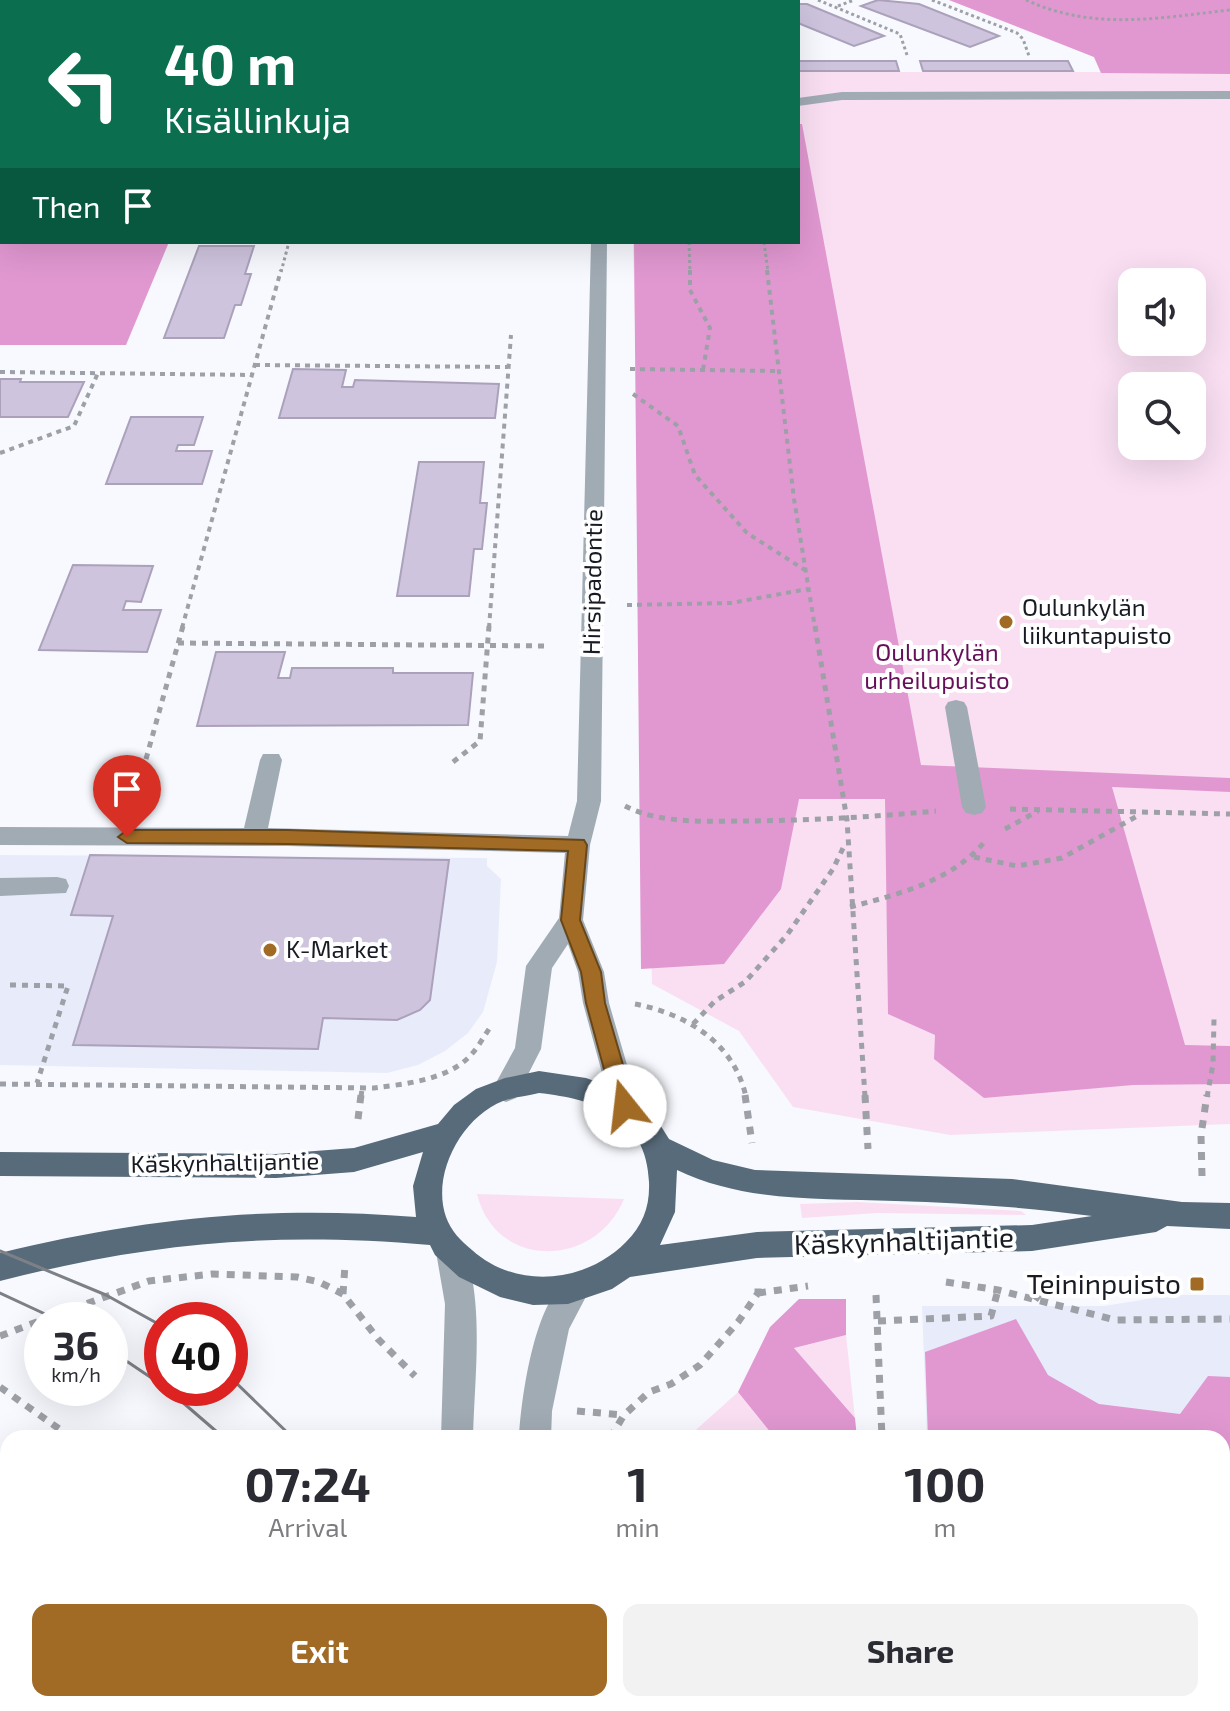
<!DOCTYPE html>
<html lang="en">
<head>
<meta charset="utf-8">
<style>
  body { margin:0; font-family:"Exo 2",sans-serif; background:#f2f2f3; color:#2b2b33; height:100vh; display:flex; flex-direction:column; font-size:30px; white-space:nowrap }
  * { box-sizing:border-box; margin:0 }
  p { font-size:26px; color:#7c7c81 }
  .icon { flex:none; width:44px; height:44px; fill:none; stroke:currentColor; stroke-width:2; stroke-linecap:round; stroke-linejoin:round }
  .map { position:relative; flex:1; overflow:hidden }
  .drawer { position:absolute; left:0px; top:1430px; width:1230px; height:282px; display:flex; flex-direction:column; background:#fff; border-radius:24px 24px 0 0; box-shadow:0 8px 32px #0002 }
  .drawer>* { flex:none }
  .banner { position:absolute; left:0px; top:0px; width:800px; height:244px; box-shadow:0 8px 32px #0002; background:#0b6e4f; color:#fff; overflow:hidden }
  .tools { position:absolute; left:1118px; top:268px; display:grid; gap:16px }
  .tools a { display:grid; place-items:center; width:88px; height:88px; border-radius:16px; background:#fff; box-shadow:0 8px 32px #0002; font-size:40px }
  .speed { position:absolute; left:24px; top:1302px; display:flex; gap:16px; font-size:40px; font-weight:700; text-align:center }
  .speed>* { display:grid; place-content:center; width:104px; height:104px; border-radius:50%; background:#fff; box-shadow:0 8px 32px #0002; line-height:1 }
  .speed small { font-size:20px; font-weight:400 }
  .speed .limit { border:12px solid #d22; background:#fff; color:#111 }
  .pin { position:absolute; display:grid; place-items:center; width:68px; height:68px; color:#fff; margin:-82px -34px; border-radius:50% 50% 50% 0; rotate:-45deg; box-shadow:0 0 8px #0007 }
  .pin .icon { rotate:45deg }
  .me { position:absolute; width:88px; margin:-44px; rotate:344deg; stroke-linejoin:round; filter:drop-shadow(0 0 6px #0008) }
  .turn { display:flex; align-items:center; gap:28px; height:168px; padding:0 32px; font-size:36px }
  .turn .icon { width:104px; height:104px; stroke-width:2.5 }
  .turn b { display:block; font-size:56px; line-height:68px }
  .then { display:flex; align-items:center; height:76px; padding:0 32px; background:#0003; gap:16px; font-size:30px }
  .eta { display:flex; justify-content:space-evenly; align-items:center; height:136px; text-align:center }
  .eta b { font-size:48px; font-weight:700; line-height:56px }
  .primary-button { display:flex; gap:16px; margin-top:auto; padding:16px 32px }
  .primary-button a { flex:1; height:92px; border-radius:16px; background:#a16b25; color:#fff; font-size:32px; font-weight:700; line-height:92px; text-align:center }
  .primary-button a+a { background:#f2f2f3; color:#2b2b33 }
  .map>svg:first-child { display:block }
</style>
</head>
<body>
<div class="map">
<svg width="1230" height="1711" viewBox="0 0 1230 1711">
  <rect width="100%" height="100%" fill="#f7f9fe"/>
  <path fill="#e8ecfa" d="M0,855L487,858V866L501,879L497,962L483,1012L468,1033L445,1051L418,1065L387,1073L0,1065Z
    M1172,1295H1230V1711H898L901,1704H1222V1438H927L922,1306H1104Z"/>
  <path fill="#fadff3" fill-rule="evenodd" d="M949,0H1230V1124L950,1135L793,1107L739,1031L652,984L633,242H798V72H1101L1094,57ZM1132,282H1192V342H1132ZM1132,386H1192V446H1132Z
    M477,1194L624,1199C596,1268 496,1271 477,1194Z
    M857,1202L1021,1211L1026,1215L878,1213L802,1218L800,1204Z
    M846,1335L855,1418L794,1348Z
    M738,1392L775,1438H687Z
    M653,1704H801L798,1711H654Z"/>
  <path fill="#e198d1" d="M949,0H1230V74L1101,73L1094,57Z
    M798,124H802L921,765L1230,778V792L1112,787L1185,1045L1230,1046V1084L1133,1085L984,1098L934,1059L935,1035L888,1014L885,799H799L781,889L724,964L641,969L634,242H798Z
    M0,219L2,242H169L126,345H0Z
    M799,1299H846V1335L794,1348L855,1418L857,1438H775L738,1392L770,1327Z
    M1016,1319L1048,1375L1099,1404L1180,1414L1208,1376L1230,1377V1711H1031L1022,1704H1222V1438H928L925,1352Z"/>
  <path fill="#cec4de" stroke="#aba1bb" stroke-width="2" d="M878,0L919,4L999,36L970,47L861,6Z
    M798,4H807L884,36L854,46L798,23Z
    M798,61H896L899,71H798Z
    M920,61H1068L1073,71H923Z
    M199,246H254L245,274H251L241,305H235L224,338H164Z
    M293,369L346,370L342,387H353L355,380L499,384L495,418H279Z
    M0,379H21L20,382H84L68,417H0Z
    M131,417H203L194,445H178L176,451H212L202,484H106Z
    M419,462H484L480,503H487L482,549H474L469,596H397Z
    M73,565L153,566L141,602L126,601L123,610H161L147,652L39,650Z
    M216,652H285L278,678H290L292,668H393V673H473L468,725L197,726Z
    M90,855L449,860L430,1000L420,1010L397,1020L323,1018L318,1049L73,1045L113,916L71,915Z"/>
  <g fill="none" stroke-linecap="round" stroke-linejoin="round">
    <path stroke="#9ea0a7" stroke-width="3" stroke-dasharray="3 3" stroke-linecap="butt" d="M818,0L900,34L907,55
      M932,0L1017,33L1023,39L1029,56
      M1026,0C1093,31 1159,18 1230,10
      M724,2L727,0
      M838,6L854,0
      M689,242L690,272
      M764,242L768,272
      M281,272L289,242"/>
    <path stroke="#9ea0a7" stroke-width="4" stroke-dasharray="5 5" stroke-linecap="butt" d="M690,270V290L710,328L703,370
      M767,270L794,499L815,628
      M255,365L508,367
      M630,369L777,371
      M0,372L252,375
      M633,394L678,426L695,475L747,533L805,570
      M0,453L74,426L98,373
      M627,605L731,603L808,589
      M182,628L281,270
      M489,628L511,335"/>
    <path stroke="#9ea0a7" stroke-width="5" stroke-dasharray="6 6" stroke-linecap="butt" d="M815,626L847,820L865,1097
      M178,643L550,646
      M146,759L183,626
      M453,762L480,741L489,626
      M625,806C662,825 711,821 752,821C814,820 874,817 936,811
      M1010,809L1230,814
      M1005,829L1038,811
      M974,857L1017,866L1062,858L1139,815
      M850,907C899,894 953,881 986,840
      M10,985L68,986L37,1083
      M635,1004C686,1014 734,1042 746,1097
      M693,1024L715,1001L745,982L787,935L833,869L845,844
      M0,1084L374,1088C405,1084 446,1080 469,1057C478,1048 484,1036 491,1026
      M361,1097L362,1089
      M1207,1097L1213,1064L1214,1019"/>
    <path stroke="#9ea0a7" stroke-width="7" stroke-dasharray="8 8" stroke-linecap="butt" d="M745,1095L752,1143
      M865,1095L868,1149
      M358,1119L361,1095
      M1202,1176L1201,1135L1207,1095
      M946,1282L998,1290L1115,1320L1230,1319
      M758,1293L808,1286
      M343,1294L345,1265
      M876,1295L882,1438
      M1035,1300L1050,1279
      M42,1320L149,1281L212,1274L297,1277L319,1282L343,1294L378,1339L415,1376
      M878,1321L991,1316L998,1290
      M0,1336L42,1320
      M0,1387L72,1438
      M577,1411L624,1415
      M610,1438L624,1415L649,1392L671,1384L700,1365L738,1322L758,1293V1281
      M335,1704L340,1711
      M606,1704L607,1711
      M932,1704L940,1711
      M379,1711L381,1704
      M829,1711L832,1704"/>
    <path fill="#a1abb4" fill-rule="evenodd" d="M604,0H616V2H604Z
      M0,79H2V87H0Z
      M1230,91V99L842,100L798,106V98L842,92Z
      M591,242H607L601,801L590,845L583,920L604,972L609,1003L639,1106L635,1114L625,1118L615,1114L611,1106L583,1003L578,972L568,944L552,968L541,1049L516,1098L506,1102L496,1098L492,1090L515,1048L526,966L559,918L565,853L288,846L0,845V827L244,828L260,760L263,754H279L282,760L268,828L568,836L577,801Z
      M956,700L964,702L967,707L986,807L982,813L974,815L966,813L962,807L945,707L948,702Z
      M57,877L66,879L69,886L66,893L0,896V878Z
      M451,1238L461,1242C486,1296 474,1380 473,1438H441L445,1304L436,1252L441,1242Z
      M575,1275L586,1279L590,1289L569,1329L552,1411L551,1438H519C521,1399 535,1291 575,1275Z
      M464,1704H500L501,1708L502,1704H538L536,1711H466Z"/>
    <path fill="#586b7a" fill-rule="evenodd" d="M539,1071L586,1078L617,1089L654,1115L669,1139L713,1160L755,1170L1012,1179L1182,1202L1230,1203V1229L1167,1226L1156,1232L1032,1251L757,1258L630,1277L612,1289L568,1304L533,1305L500,1297L459,1277L435,1255L430,1245C274,1232 152,1242 0,1281V1253C143,1218 269,1205 416,1217L413,1186L423,1152L354,1172L276,1178L0,1176V1152L276,1154L354,1148L438,1124L454,1105L476,1089L505,1078ZM539,1093C595,1099 647,1117 649,1182C650,1206 643,1225 626,1242C586,1283 516,1290 472,1250C461,1241 451,1231 446,1217C431,1174 462,1117 503,1101C514,1097 527,1096 539,1093ZM677,1170C746,1203 821,1198 895,1201C961,1203 1026,1207 1092,1216L1032,1225L757,1232L660,1245L675,1212Z"/>
    <path stroke="#7e8087" stroke-width="3" d="M0,1251L106,1295L162,1326
      M0,1293L58,1320
      M110,1350L162,1385
      M230,1377L293,1438
      M166,1388L224,1438
      M406,1704L409,1711
      M459,1704L462,1711"/>
  </g>
  <path fill="#a16b25" stroke="#694618" stroke-width="2" d="M127,830H288L584,840L587,845L580,920L601,972L605,1003L635,1106L632,1113L625,1115L617,1113L614,1106L586,1003L581,972L561,920L568,851L288,844L127,843L118,837Z"/>
  <g fill="#a16b25" stroke="#fff" stroke-width="3">
    <circle cx="1006" cy="622" r="8"/>
    <circle cx="270" cy="950" r="8"/>
    <rect x="1189" y="1276" width="16" height="16" rx="4"/>
  </g>
  <g text-anchor="middle" stroke-width="8" stroke-linejoin="round" paint-order="stroke">
    <g font-size="24" fill="#181b24" stroke="#fff">
      <text transform="translate(593 582) rotate(-89)" y="8">Hirsipadontie</text>
      <text transform="translate(225 1163) rotate(-1)" y="8">Käskynhaltijantie</text>
    </g>
    <g font-size="24" fill="#181b24" stroke="#fff" text-anchor="start">
      <text x="1022" y="616">Oulunkylän<tspan x="1022" dy="28">liikuntapuisto</tspan></text>
      <text x="286" y="958">K-Market</text>
    </g>
    <g font-size="24" fill="#66105a" stroke="#fff">
      <text x="937" y="661">Oulunkylän<tspan x="937" dy="28">urheilupuisto</tspan></text>
    </g>
    <g font-size="28" fill="#181b24" stroke="#fff">
      <text transform="translate(904 1241) rotate(-2)" y="10">Käskynhaltijantie</text>
    </g>
    <g font-size="28" fill="#181b24" stroke="#fff" text-anchor="end">
      <text x="1181" y="1294">Teininpuisto</text>
    </g>
  </g>
</svg>
<div class="tools">
<a><svg class="icon" aria-label="sound" viewBox="0 0 24 24"><path d="M4 9h4l5-4v14l-5-4H4zM17 9q2 3 0 6"/></svg></a>
<a><svg class="icon" aria-label="search" viewBox="0 0 24 24"><circle cx="10" cy="10" r="6"/><path d="M15 15l6 6"/></svg></a>
</div>
<div class="speed"><div>36<small>km/h</small></div><div class="limit">40</div></div>
<div class="pin" style="left:127px;top:837px;background:#d93025"><svg class="icon" aria-label="arrive" viewBox="0 0 24 24"><path d="M6 21V4h12l-3 4 3 4H6"/></svg></div>
<svg class="me" style="left:625px;top:1106px" viewBox="-20 -20 40 40"><circle r="19" fill="#fff"/><path d="M0-13L10 11 0 6-10 11z" fill="#a16b25"/></svg>
<div class="banner">
<div class="turn"><svg class="icon" aria-label="left" viewBox="0 0 24 24"><path d="M17 20v-9H6M10 6l-5 5 5 5"/></svg><div><b>40 m</b>Kisällinkuja</div></div>
<div class="then">Then<svg class="icon" aria-label="arrive" viewBox="0 0 24 24"><path d="M6 21V4h12l-3 4 3 4H6"/></svg></div>
</div>
<section class="drawer">
<div class="eta">
<div><b>07:24</b><p>Arrival</p></div>
<div><b>1</b><p>min</p></div>
<div><b>100</b><p>m</p></div>
</div>
<div class="primary-button"><a>Exit</a><a>Share</a></div>
</section>
</div>
</body>
</html>
